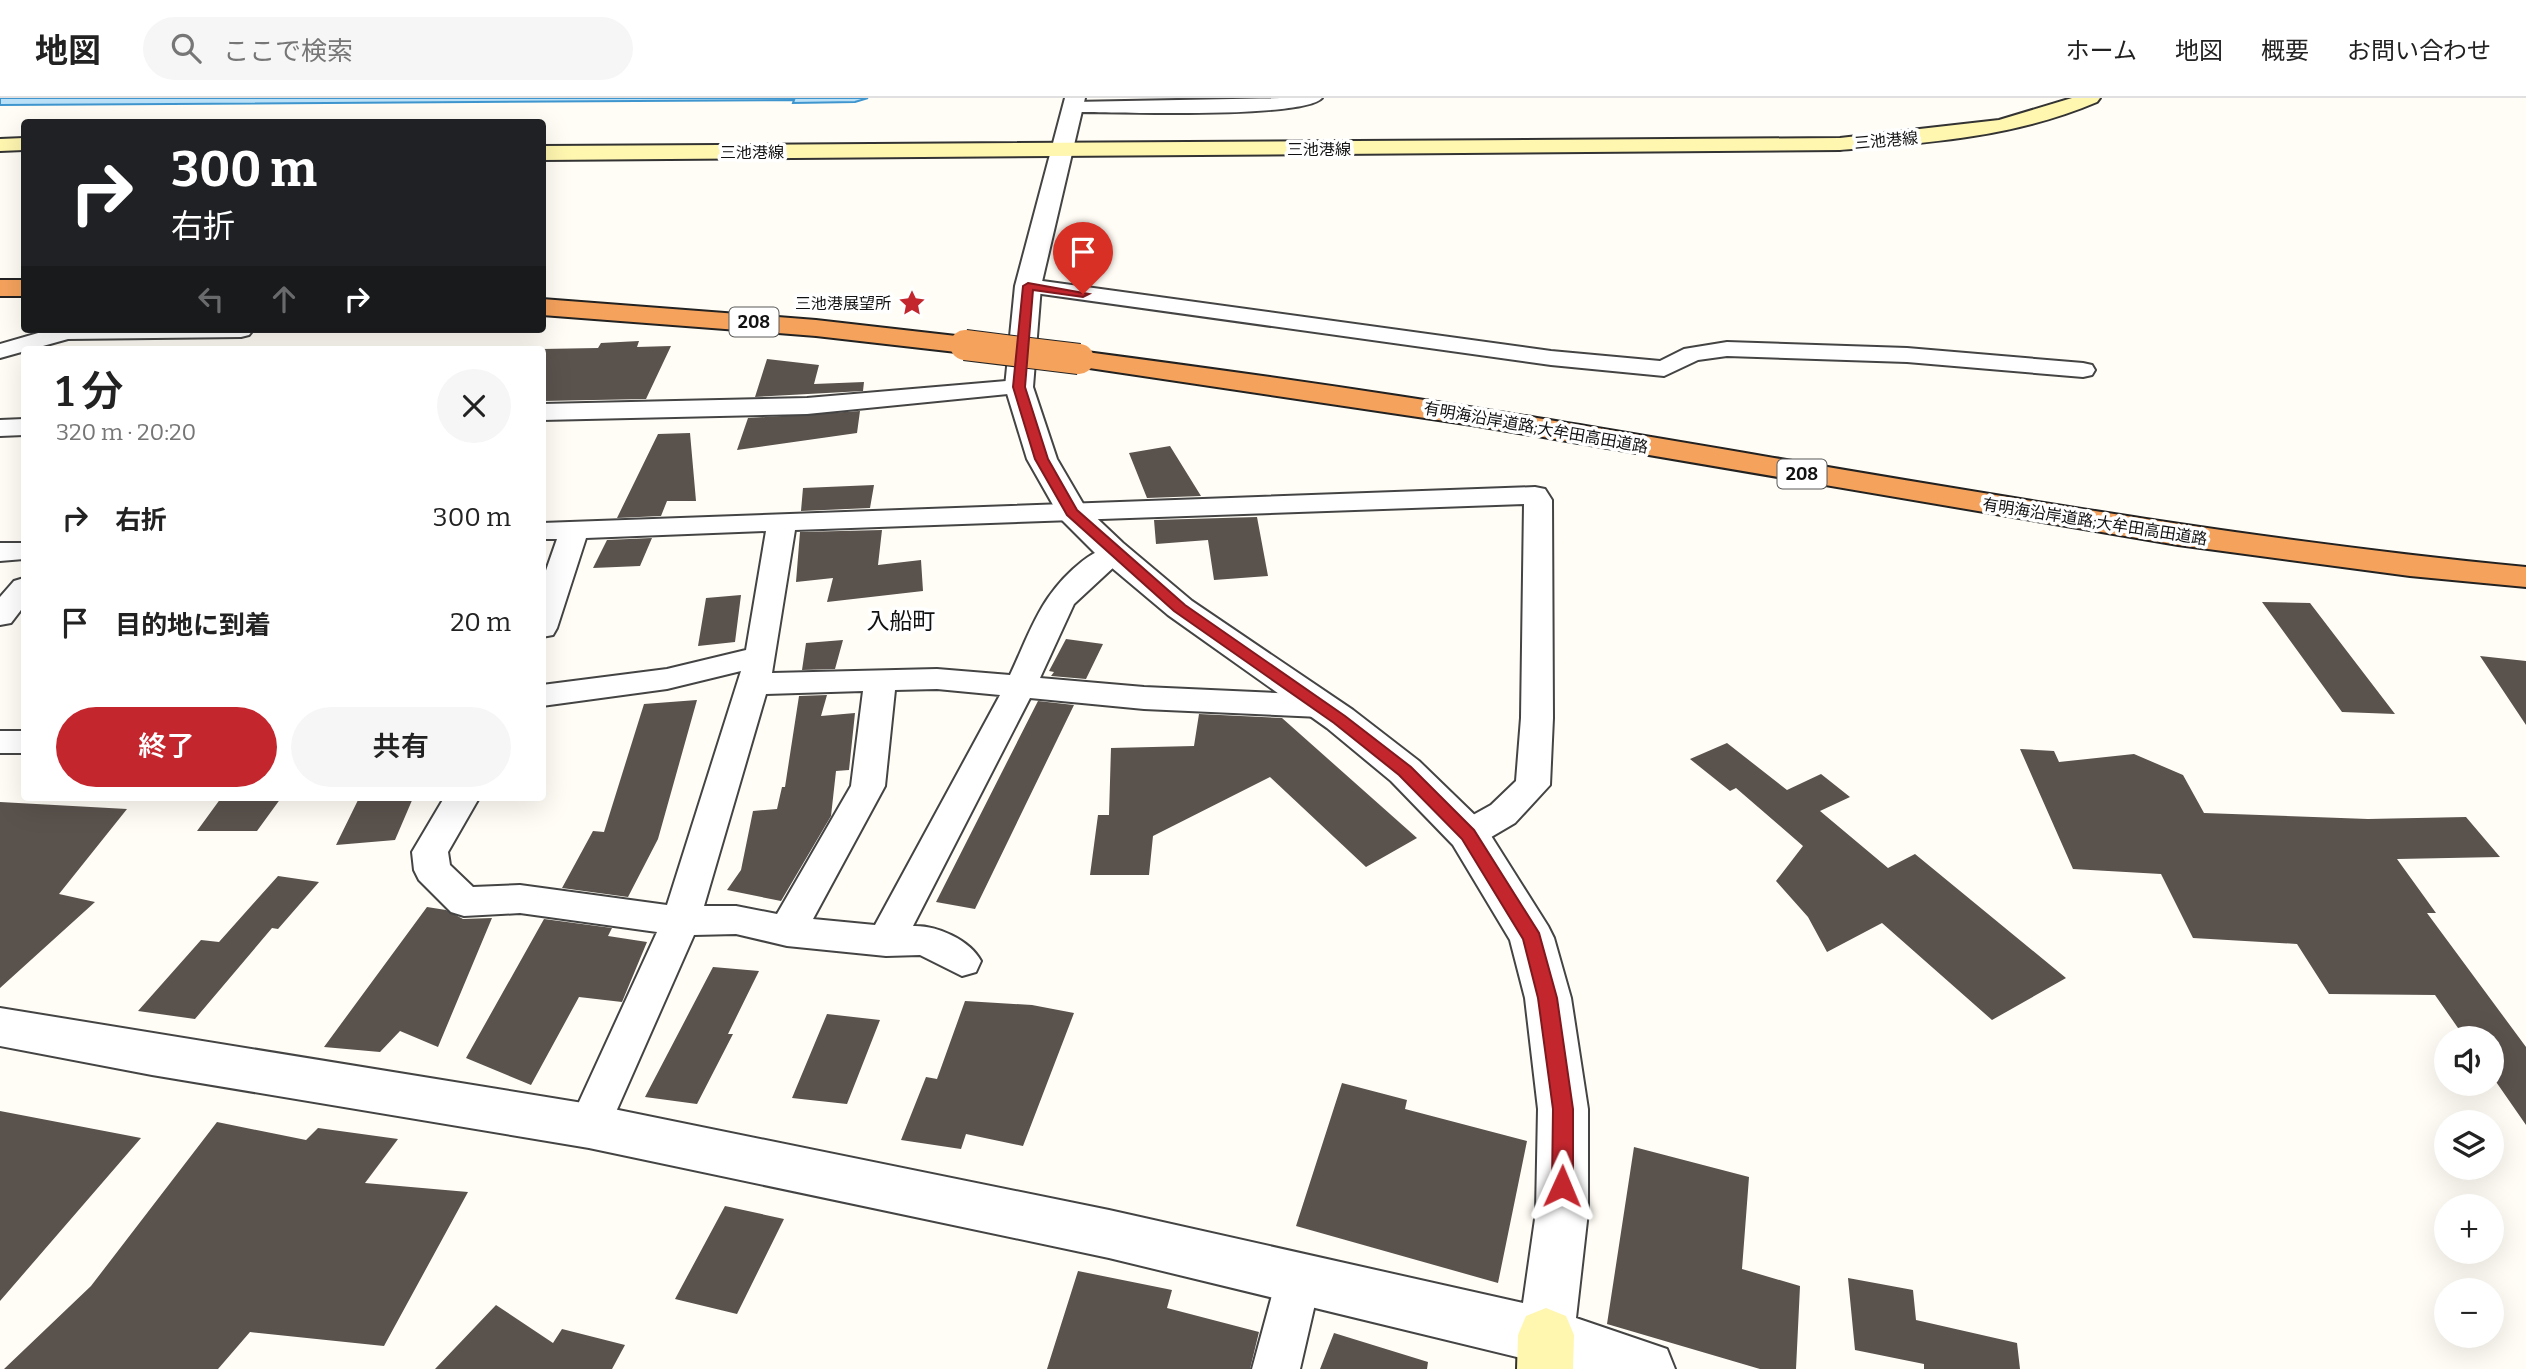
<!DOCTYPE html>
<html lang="ja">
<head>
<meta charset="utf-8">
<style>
  body { margin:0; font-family:Bitter,"Noto Sans JP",serif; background:#f6f6f6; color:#222; height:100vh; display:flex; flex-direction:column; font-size:26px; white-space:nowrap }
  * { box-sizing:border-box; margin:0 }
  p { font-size:23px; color:#767676 }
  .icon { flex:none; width:38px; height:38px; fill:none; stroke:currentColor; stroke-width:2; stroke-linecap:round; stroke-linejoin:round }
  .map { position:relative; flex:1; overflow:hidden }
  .panel { position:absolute; left:21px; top:248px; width:525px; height:455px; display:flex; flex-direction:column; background:#fff; border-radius:7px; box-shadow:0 7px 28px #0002 }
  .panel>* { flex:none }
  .top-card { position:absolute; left:21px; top:21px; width:525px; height:214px; border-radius:7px; box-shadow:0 7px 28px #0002; background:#202124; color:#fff; overflow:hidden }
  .controls { position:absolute; left:2434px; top:928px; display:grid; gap:14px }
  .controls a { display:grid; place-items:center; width:70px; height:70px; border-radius:50%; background:#fff; box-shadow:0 7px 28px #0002; font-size:35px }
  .pin { position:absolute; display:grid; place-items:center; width:60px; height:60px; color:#fff; margin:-72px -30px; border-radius:50% 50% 50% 0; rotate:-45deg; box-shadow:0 0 7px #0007 }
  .pin .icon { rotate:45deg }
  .me { position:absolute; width:77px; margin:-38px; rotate:1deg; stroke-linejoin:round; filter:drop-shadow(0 0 5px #0008) }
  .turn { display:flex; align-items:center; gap:24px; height:147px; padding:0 35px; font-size:32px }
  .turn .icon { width:91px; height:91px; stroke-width:2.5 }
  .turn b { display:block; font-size:49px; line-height:60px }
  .lanes { display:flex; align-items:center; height:66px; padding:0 35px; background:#0003; justify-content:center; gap:35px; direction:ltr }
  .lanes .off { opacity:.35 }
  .round { display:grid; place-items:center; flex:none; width:74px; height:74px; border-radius:37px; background:#f6f6f6 }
  .overview { display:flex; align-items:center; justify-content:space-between; height:119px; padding:0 35px }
  h1 { font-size:42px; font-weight:600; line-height:52px }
  .action { display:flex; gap:14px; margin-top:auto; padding:14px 35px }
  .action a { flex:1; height:80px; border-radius:42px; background:#c4262e; color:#fff; font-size:28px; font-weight:600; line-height:80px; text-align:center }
  .action a+a { background:#f6f6f6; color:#222 }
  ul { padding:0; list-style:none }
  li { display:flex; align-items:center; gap:21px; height:105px; padding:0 35px }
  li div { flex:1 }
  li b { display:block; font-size:26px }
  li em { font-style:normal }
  header { display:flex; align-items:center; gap:42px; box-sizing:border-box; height:98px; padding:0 35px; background:#fff; border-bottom:2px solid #e0e0e0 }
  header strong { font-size:33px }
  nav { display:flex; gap:38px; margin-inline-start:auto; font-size:24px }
  .search { width:490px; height:63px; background:#f6f6f6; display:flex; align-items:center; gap:18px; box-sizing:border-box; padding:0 24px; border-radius:38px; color:#767676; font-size:26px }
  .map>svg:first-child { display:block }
</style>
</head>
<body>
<header>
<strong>地図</strong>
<div class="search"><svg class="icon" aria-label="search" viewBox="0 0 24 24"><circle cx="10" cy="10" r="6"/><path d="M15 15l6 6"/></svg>ここで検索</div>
<nav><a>ホーム</a><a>地図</a><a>概要</a><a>お問い合わせ</a></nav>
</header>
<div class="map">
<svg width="2526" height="1271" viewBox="0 0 2526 1271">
  <rect width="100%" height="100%" fill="#fffdf5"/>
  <path fill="#b9e0f7" stroke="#3f96cf" stroke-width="2" d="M0,0H868L855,4L793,5L794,2L0,7Z"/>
  <path fill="#5a524d" d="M639,243L637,249L671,248L646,301L542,303V251L598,250L601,245Z
    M767,261L819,267L814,286L864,284L863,293L755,299Z
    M860,313L857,335L737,352L748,320Z
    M690,335L696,403H667L661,418L617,420L658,336Z
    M1170,348L1201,398L1147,400L1129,355Z
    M874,387L870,410L801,413L803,390Z
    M1257,419L1268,478L1214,482L1208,442L1156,446L1154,422Z
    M882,432L878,467L921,462L923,493L827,504L833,480L796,484L800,434Z
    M652,440L640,468L593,470L607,442Z
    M741,497L735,544L698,548L706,500Z
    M2262,504L2310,505L2395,616L2342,614Z
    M1066,541L1103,546L1086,581L1051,578L1054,574L1049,573Z
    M843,542L835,571L802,572L806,545Z
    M2480,558L2526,563V627Z
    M827,597L821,618L855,615L849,672L836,673L831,718L781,803L727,792L741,772L753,713L777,711L782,689H785L799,598Z
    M697,602L658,741L628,799L562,790L593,733L604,734L644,606Z
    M1038,603L1074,607L975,811L936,804Z
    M1199,616L1282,620L1417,740L1366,769L1270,679L1153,738L1149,777H1090L1098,717H1109L1111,650L1194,648Z
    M1727,645L1787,692L1821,676L1850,699L1820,713L1888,770L1915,756L2066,880L1992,922L1882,825L1827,854L1808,819L1776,783L1803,748L1736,690L1730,693L1690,661Z
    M2020,651L2054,653L2059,664L2134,656L2183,677L2204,715L2368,721L2466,719L2500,759L2397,761L2436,815H2427L2526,949V1027L2492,978V940H2465L2435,897L2329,896L2297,846L2193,840L2161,776L2073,771Z
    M221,700H281L257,733H197Z
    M359,700H413L395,742L336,747Z
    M0,704L127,711L59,796L95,804L0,890Z
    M278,778L319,784L278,831L272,830L195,921L138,913L201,842L219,844Z
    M427,809L446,812L463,821L492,820L438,949L400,933L380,954L324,949Z
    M544,821L612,830L608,838L647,844L622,904L579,899L531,987L466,960Z
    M713,869L759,873L728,936H733L697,1006L645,999Z
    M965,903L1032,907L1074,915L1023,1048L966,1036L961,1051L901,1042L926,979L937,981Z
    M827,916L880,922L847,1006L792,1000Z
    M1342,985L1407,1002L1405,1011L1527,1043L1498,1185L1296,1128Z
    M0,1013L141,1040L0,1203Z
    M217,1024L306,1042L318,1030L398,1041L365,1085L468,1094L384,1248L250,1234L218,1271H4L91,1188Z
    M1634,1049L1749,1079L1742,1171L1800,1188L1796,1271H1760L1607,1226Z
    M725,1108L784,1121L737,1216L675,1201Z
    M1078,1173L1172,1192L1167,1210L1259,1234L1250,1271H1047Z
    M1848,1180L1913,1192L1916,1222L2017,1245L2020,1271H1924V1266L1855,1252Z
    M496,1207L553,1245L562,1231L625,1247L612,1271H435Z
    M1334,1235L1428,1264L1427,1271H1320Z"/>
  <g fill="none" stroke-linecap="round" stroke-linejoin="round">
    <defs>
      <path id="minor" d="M1281,0H1322C1304,21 1110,14 1073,14L1064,9L1073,4Z
        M1028,181L1551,253L1660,263L1684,251L1727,244L1907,250L2083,265L2092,267L2095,272L2092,277L2083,279L1907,264L1727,258L1698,262L1664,278L1551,267L1020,193L1017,188L1020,183Z
        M52,231H252L253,232L249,237L241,239L68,241L0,260V246Z
        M1019,282L1028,284L1031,289L1028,294L807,316L542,322V306L807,300Z
        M24,321V337L0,338V322Z
        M1535,389L1545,391L1552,402L1553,620L1550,687L1515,725L1481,745L1468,749L1455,745L1450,736L1455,727L1491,707L1516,683L1521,620L1524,406L795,432L772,575L937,571L1010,577C1022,552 1032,523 1048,500C1063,478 1098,442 1125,449L1129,455L1074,506L1040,580L1144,589L1320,597L1332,600L1336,608L1332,616L1320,619L1144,611L1030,600L913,828C937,827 970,842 981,863L976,874L962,878L920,857L886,858L787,848L736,836L694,837L604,1041L589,1047L574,1041L568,1028L657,834L520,815L464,818L451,814L419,782L414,772L412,754L444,700H479L448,754L450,767L473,789L520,787L667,807L741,573L667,591L542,608V587L667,571L746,552L766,433L586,440L557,530L553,537L542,539V484L557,441H542V425ZM937,591L1000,597L875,827L813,821L885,688L895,592ZM863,593L851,688L777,816L736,808H704L766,596Z
        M0,445H24V461L0,463Z
        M24,480V508L11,525L0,527V499L14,483Z
        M0,633H24V655H0Z
        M1298,1158L1315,1164L1321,1180L1300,1271H1252L1281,1164Z"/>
      <path id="tertiary" d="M1065,0H1085L1041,188L1033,289L1057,361L1085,409L1123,445L1192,503L1353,612L1419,663L1483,725L1548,828L1554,840L1571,900L1588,1011V1114L1576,1220L1667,1251L1675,1271H1566L1109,1160L589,1050L152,977L0,948V910L589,1006L1109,1112L1523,1205L1536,1114L1538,1011L1525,900L1510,842L1453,747L1391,683L1327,630L1168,517L1099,459L1061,421L1027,361L1005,289L1015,188Z"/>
      <path id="secondary" d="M2072,0H2100L2097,4C2015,39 1928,45 1840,52L542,62V48L1840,40L1999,22Z
        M24,40V52L0,53V41Z
        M1546,1210L1566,1218L1574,1237L1573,1271H1517L1518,1237L1526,1218Z"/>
      <path id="motorway" d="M0,182H24V198H0Z
        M542,201L816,222L965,239L975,241L979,247L975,253L965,255L816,238L542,217Z
        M1079,253C1232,273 1385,295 1537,320C1867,374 2193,437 2526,469V489L2410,478L2178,447L1472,327L1069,267L1065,261L1069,255Z"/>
    </defs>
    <use href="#minor" stroke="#444" stroke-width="4"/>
    <use href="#tertiary" stroke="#444" stroke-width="4"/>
    <use href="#secondary" stroke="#333" stroke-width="4"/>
    <use href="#motorway" stroke="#222" stroke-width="4"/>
    <use href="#minor" fill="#fff" fill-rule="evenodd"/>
    <use href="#tertiary" fill="#fff" fill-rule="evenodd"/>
    <use href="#secondary" fill="#fff6b0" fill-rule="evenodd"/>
    <use href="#motorway" fill="#f5a25d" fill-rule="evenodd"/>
    <defs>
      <path id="motorway-bridge" d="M965,247L1079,261"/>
    </defs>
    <use href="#motorway-bridge" stroke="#222" stroke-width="32" stroke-linecap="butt"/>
    <use href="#motorway-bridge" stroke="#f5a25d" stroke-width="30"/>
  </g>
  <path fill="#c4262e" stroke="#7f191e" stroke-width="2" d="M1028,185L1089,196L1083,199L1033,192L1025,289L1048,361L1077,412L1185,507L1345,618L1411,669L1474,732L1539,835L1557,900L1573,1011V1088L1570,1095L1562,1097L1555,1095L1552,1088L1553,1011L1538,900L1523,841L1462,741L1399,677L1334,625L1174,513L1067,417L1035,361L1013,289L1023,188Z"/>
  <defs>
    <symbol id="sight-bare" viewBox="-9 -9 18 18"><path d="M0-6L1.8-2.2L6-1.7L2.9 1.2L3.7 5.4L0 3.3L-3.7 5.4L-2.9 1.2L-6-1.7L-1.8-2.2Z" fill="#c4262e" stroke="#fff" stroke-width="2.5" paint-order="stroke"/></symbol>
  </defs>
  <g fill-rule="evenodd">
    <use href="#sight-bare" x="893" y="186" width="38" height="38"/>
  </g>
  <g text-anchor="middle" stroke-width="7" stroke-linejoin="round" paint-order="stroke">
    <g font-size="16" fill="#111" stroke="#fff">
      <text transform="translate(1886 42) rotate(-5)" y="6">三池港線</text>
      <text x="1319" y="57">三池港線</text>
      <text x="752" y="60">三池港線</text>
      <text transform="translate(1536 329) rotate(10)" y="6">有明海沿岸道路;大牟田高田道路</text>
      <text transform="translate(2095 423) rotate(9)" y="6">有明海沿岸道路;大牟田高田道路</text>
    </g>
    <g font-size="16" fill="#111" stroke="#fff" text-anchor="end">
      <text x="891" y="211">三池港展望所</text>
    </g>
    <g fill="#fff" stroke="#585858" stroke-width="2">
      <rect x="729.5" y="209.5" width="49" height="29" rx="5"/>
      <rect x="1777.5" y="361.5" width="49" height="29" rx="5"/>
    </g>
    <g font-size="18" font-weight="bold" fill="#111">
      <text x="754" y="230">208</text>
      <text x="1802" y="382">208</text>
    </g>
    <g font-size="23" fill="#111" stroke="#fff">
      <text x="901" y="531">入船町</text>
    </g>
  </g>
</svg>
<div class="controls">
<a><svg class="icon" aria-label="sound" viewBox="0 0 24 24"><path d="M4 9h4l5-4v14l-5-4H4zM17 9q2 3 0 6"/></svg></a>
<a><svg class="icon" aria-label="layers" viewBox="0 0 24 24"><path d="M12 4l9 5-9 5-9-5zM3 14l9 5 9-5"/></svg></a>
<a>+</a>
<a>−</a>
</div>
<div class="pin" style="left:1083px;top:196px;background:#d93025"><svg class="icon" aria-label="arrive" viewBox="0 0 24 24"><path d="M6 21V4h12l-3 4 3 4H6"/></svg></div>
<svg class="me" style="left:1562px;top:1088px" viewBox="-20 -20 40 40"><path d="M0-17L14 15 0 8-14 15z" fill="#c4262e" stroke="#fff" stroke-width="4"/></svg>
<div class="top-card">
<div class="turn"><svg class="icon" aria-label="right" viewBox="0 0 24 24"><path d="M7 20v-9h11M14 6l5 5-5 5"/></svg><div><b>300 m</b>右折</div></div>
<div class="lanes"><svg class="icon off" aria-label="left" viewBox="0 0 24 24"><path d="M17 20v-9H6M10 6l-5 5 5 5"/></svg><svg class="icon off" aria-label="ahead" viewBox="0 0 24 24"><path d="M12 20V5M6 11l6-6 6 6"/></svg><svg class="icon" aria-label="right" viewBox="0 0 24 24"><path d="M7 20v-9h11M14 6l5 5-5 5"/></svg></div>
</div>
<section class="panel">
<div class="overview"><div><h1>1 分</h1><p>320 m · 20:20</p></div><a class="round"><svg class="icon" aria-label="close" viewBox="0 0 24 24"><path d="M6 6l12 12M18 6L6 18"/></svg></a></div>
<ul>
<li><svg class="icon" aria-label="right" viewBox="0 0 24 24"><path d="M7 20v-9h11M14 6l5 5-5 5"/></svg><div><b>右折</b></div><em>300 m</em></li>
<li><svg class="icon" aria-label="arrive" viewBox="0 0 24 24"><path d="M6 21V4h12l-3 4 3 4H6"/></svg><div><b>目的地に到着</b></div><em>20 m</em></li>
</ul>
<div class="action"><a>終了</a><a>共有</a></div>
</section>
</div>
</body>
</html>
